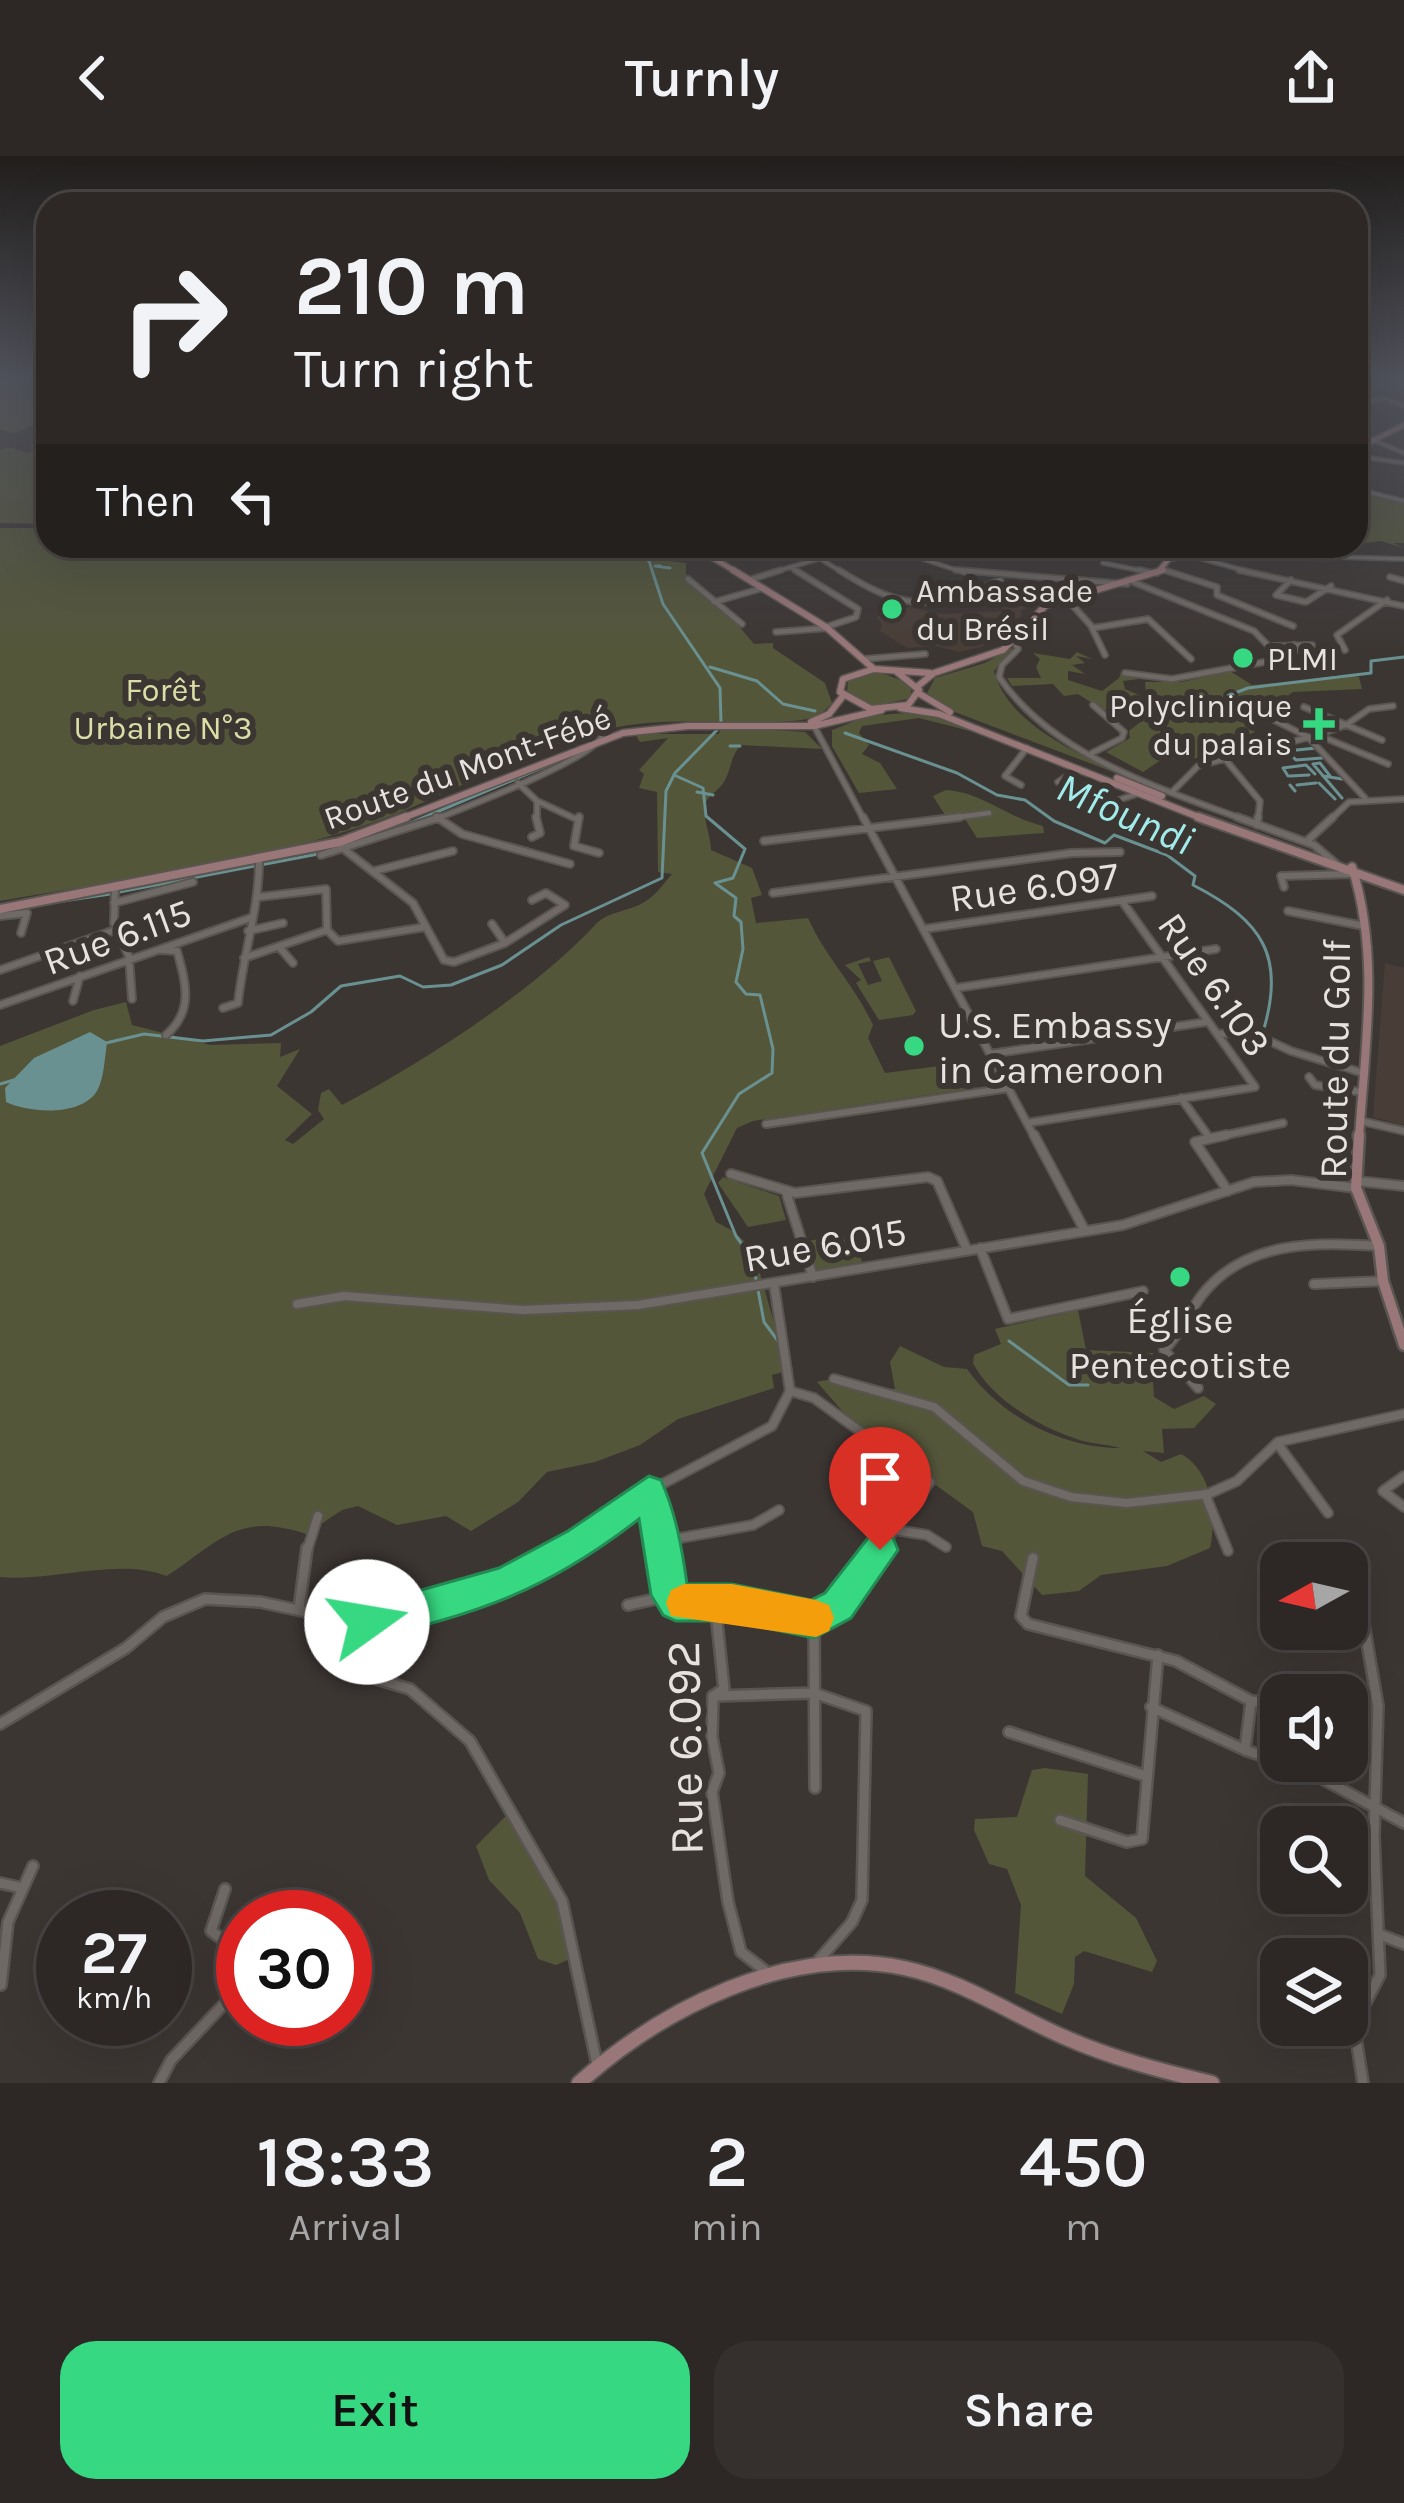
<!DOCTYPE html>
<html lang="en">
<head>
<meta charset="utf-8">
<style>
  body { margin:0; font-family:Karla,sans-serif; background:#35302e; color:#f1f3f6; height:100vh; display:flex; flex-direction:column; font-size:45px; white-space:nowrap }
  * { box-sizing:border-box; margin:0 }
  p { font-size:39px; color:#a7a6a7 }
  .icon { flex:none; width:66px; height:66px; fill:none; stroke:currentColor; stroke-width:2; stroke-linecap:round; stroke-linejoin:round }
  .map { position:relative; height:1927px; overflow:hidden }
  .sheet { display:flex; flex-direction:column; background:#2d2826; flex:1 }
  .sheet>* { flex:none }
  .guide { position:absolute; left:36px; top:36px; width:1332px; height:366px; border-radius:36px; box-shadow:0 12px 48px #0002,0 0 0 3px #484443; background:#2d2826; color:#f1f3f6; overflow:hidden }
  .needle { width:78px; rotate:262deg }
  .fabs { position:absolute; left:1260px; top:1386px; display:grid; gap:24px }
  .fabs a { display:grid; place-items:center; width:108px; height:108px; border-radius:24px; background:#2d2826; box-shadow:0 12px 48px #0002,0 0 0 3px #484443; font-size:60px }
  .speed { position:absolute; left:36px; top:1734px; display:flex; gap:24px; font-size:60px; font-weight:700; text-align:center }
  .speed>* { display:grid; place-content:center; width:156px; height:156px; border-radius:50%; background:#2d2826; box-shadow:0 12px 48px #0002,0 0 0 3px #484443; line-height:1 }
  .speed small { font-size:30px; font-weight:400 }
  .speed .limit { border:18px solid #d22; background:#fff; color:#111 }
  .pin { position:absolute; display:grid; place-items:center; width:102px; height:102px; color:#fff; margin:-123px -51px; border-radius:50% 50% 50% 0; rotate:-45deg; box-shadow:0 0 12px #0007 }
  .pin .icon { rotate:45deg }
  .me { position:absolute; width:132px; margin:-66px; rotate:77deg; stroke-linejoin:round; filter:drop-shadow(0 0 9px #0008) }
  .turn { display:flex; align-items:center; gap:42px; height:252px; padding:0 60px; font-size:54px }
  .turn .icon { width:156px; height:156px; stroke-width:2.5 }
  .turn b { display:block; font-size:84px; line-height:102px }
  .then { display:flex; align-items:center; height:114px; padding:0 60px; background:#0003; gap:24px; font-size:45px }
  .eta { display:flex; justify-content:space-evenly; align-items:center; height:204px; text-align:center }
  .eta b { font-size:72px; font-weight:600; line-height:84px }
  .cta { display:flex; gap:24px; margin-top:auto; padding:24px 60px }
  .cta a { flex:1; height:138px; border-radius:36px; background:#36d881; color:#111; font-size:48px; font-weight:600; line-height:138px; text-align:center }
  .cta a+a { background:#35302e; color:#f1f3f6 }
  header { display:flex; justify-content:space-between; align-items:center; height:156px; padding:0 60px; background:#2d2826; font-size:54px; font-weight:600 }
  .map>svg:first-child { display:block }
</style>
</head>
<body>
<header><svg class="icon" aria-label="back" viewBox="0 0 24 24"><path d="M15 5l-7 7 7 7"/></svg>Turnly<svg class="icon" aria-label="share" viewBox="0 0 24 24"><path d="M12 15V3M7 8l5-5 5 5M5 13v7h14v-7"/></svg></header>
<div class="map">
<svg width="1404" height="1927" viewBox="0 0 1404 1927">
  <rect width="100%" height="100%" fill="#3c3633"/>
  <path fill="#493e37" d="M1030,441L1041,448L1021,454L1020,465L1008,477L982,491L959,496L935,490L907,492L880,475L882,469L877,461L909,451L941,458L1006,455L998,449Z
    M1385,807L1404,812V969L1373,961Z"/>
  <path fill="#54563a" d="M0,225H48V278L33,274L41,271L36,268L15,277L0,274Z
    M48,283V368L0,367V294L9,291L28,297L37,293L30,290Z
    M1356,337L1404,346V387H1393L1404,392L1381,385L1356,388Z
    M0,372H48V390H628L631,395L654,404L680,397L670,405L686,407V418L716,443L754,488L773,487V492L825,527L832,547L819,560L802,564C735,571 670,558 603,574C517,595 441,645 357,672C242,709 119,724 0,745Z
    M1014,491L994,515C1010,580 1118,615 1174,639L947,553L927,537L935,522L985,507Z
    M1077,496L1092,503L1076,500L1085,507L1072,509L1085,518L1068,515V524L1102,535L1119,522L1121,516L1139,523L1123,525L1125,533L1146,542L1145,526H1182L1230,515L1252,529L1354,520L1359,521L1362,533L1293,536L1285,542L1286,552L1249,568L1255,575L1251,579L1257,586L1249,594L1214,590V601L1161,604L1143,616L1106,596L1130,582L1129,575L1143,564L1132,552L1103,554L1078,538L1064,540L1053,528L1012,530L1007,522H1041L1036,511L1040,503L1033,497L1070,503Z
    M879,516L911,528V542L874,550L847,537L848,525Z
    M905,557L931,560L982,578L919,562L862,570L859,577L869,589L862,598L880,607L897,633L859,637L832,590V574L868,560Z
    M721,571L805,576L822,593L741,589C730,601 732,611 725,624C721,633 709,639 706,646C701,658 711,680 711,694L752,712L762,739L751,742L756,767L808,762C826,802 854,828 873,869L868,882L885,917L948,909L955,930L948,931L937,915L946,933L981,931L753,965L737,972L704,1038L716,1066L733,1075L768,1107L759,1114L784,1202L783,1216L772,1219L774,1232L678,1263L640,1289L595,1306L547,1316L518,1346L471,1375L446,1360L397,1369L358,1350L342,1354L306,1378C238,1356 222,1383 167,1420C114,1401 56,1426 0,1421V890L94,854L126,846L132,869L210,889L281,887L280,901L300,893L277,930L312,958L285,984L293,988L324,963L318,954L321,937L329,933L342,949C425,905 534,835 596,768C608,755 632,755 646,745C656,739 664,727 672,718L658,716L657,636L639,632L644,618L639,614L668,582L640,586L635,578H719Z
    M946,634C982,636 1008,662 1043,670L1044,677L977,682L965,663L945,659L933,640Z
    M869,801L871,805L858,808L868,829L882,825L873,805L889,801L916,855L913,859L879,864L856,827L861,824L845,809Z
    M723,1021L779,1040L786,1064L748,1071L718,1027Z
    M851,1078L862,1106L811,1115L801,1086Z
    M1078,1154L1086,1194L1153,1197L1157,1226L1153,1227L1154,1241L1174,1253L1204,1240L1216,1248L1194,1272L1162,1273L1164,1297L1143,1295L1161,1306L1181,1298C1212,1314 1217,1361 1210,1392L1167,1410L1101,1419L1079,1435L1042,1439L1002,1395L982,1390L973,1356L857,1272L817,1226C840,1219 870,1232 895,1233L890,1206L900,1190L944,1211L967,1213C1000,1260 1063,1292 1120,1292C1108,1288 1088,1288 1074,1282C1037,1270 991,1242 973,1207L974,1199L1001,1188L995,1173Z
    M1045,1612L1088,1618L1085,1720L1136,1762L1157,1805L1152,1816L1084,1795L1075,1801L1074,1828L1062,1858L1015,1837L1021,1749L1007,1713L989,1708L974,1674L975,1663L1017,1661L1032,1614Z
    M508,1658L561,1750L572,1802L556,1809L538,1803L520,1757L489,1724L476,1690Z"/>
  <path fill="#6a9191" d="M90,876L107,886C105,900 104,923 97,935C81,961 29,957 6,946L5,932L34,902Z"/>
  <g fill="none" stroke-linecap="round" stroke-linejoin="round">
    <path stroke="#6a9191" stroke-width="3" d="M619,390L649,405L663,448L720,532L721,566
      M661,410H655L670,412
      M710,511L757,525L783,548L815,555
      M1111,540L1201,550L1248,532L1371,517V505L1404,501
      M845,577L957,617L997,639L1025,644L1054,665L1105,687L1114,679L1167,699L1195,720L1193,729C1263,765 1287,801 1262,879
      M730,590H740
      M1316,592L1287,595L1296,604L1322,602
      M674,619L703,632L706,660L745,693L733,722L715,727L736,742L734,760L741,766L743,793L736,826L746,838L760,839L773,893L772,917L739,938L702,997L736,1080L752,1102L764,1166L781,1189
      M1288,620L1283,612L1306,609L1315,618
      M1290,620L1309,619
      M1323,620L1342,623
      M1330,620L1320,607L1313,608L1342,642
      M1319,627L1335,643
      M1290,629L1295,635
      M1297,629L1316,627
      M697,636L713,639
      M401,671L558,605
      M119,736L318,698
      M43,748L110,738
      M106,887L144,878L203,885L271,879L311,856L341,830L400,820L423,831L451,829L502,809L561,769L662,722L666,635L675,617L717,574
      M0,928L14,924
      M1009,1185L1069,1229H1088"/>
    <defs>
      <path id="street-far4" d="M1356,250L1383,242L1404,250
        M1356,277L1404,297
        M1356,300L1404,307
        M1356,333L1404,345
        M800,390L843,417
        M884,390L965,417
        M973,390L1043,397L1069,390
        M1232,390L1301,400L1404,403
        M1122,396L1174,403
        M1178,396L1253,417
        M1103,407L1152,417
        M790,411L800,417
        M1163,414L1174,417
        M771,417L818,403"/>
      <path id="street-far3" d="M795,414L858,453L856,461L826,471
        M839,414C903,455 932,455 1000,424
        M956,414L1127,428
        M1139,414L1152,417
        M1164,414L1217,431V439L1293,470
        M1239,414L1404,450
        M1390,421L1404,425
        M688,423L742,468
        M752,423L781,414
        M1291,424L1276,439L1306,446L1331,430
        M1067,443L1093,472L1148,463L1191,503
        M714,446L763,432
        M1092,472L1105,499
        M776,476L828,472
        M1014,484L1018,493L1002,509L999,521C1053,600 1159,632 1245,664
        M1294,489L1310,505
        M1274,490L1312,489
        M1345,494L1337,479L1387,444
        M864,503L925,498
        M1125,517L1172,523L1281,503L1254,475L1133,426
        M1304,551L1382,584
        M1268,561L1308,581L1365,642
        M812,566L864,664
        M1318,579L1388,608
        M1092,597L1122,582L1124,576L1093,549
        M1225,603L1260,645L1258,664
        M1078,613L1058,626L1102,650L1139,637
        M518,627L537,645V664
        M1021,629L1005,620L1027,592
        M1173,635L1198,610L1318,579L1346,569L1369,553L1393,550
        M537,645L578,664
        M436,660L441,664
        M433,664C466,651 585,606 601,582
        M936,664L989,657
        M1330,664L1349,646L1404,643"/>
      <path id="street-far2" d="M437,661L462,678L570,708
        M579,661L574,690L599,697
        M863,661L1035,982
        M1237,661L1314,689L1340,711
        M1257,669L1258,661
        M532,681L540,677L536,661
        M764,685L960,661
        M1307,685L1333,661
        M345,694L413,747L444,804L454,806L505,787L492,768
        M321,699L441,661
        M374,715L453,695
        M1284,731L1281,720L1352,718
        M115,733L114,767L129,801L132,843
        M773,737L1072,697L1120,696
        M114,747L193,726
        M1288,755L1364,770
        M0,760L27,757L21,777
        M924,773L1152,740
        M327,774L338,785L425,771
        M248,775L283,767
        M505,787L565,749L546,737L532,744
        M280,792L293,807
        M162,794L177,795C186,827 194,855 166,879
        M244,802L327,774L326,733L259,741
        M0,814L115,774
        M956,832L1216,793
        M73,845L80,820
        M0,849L253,761
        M223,852L238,847C243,799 259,753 259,706
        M1218,878L1250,876L1291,895L1363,917
        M990,898L1206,866
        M1309,921L1315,929L1361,936
        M1181,942L1209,981
        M1361,965L1404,975
        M1027,967L1255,931L1122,745
        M766,968L1009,932
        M1212,982L1283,967"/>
      <path id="street-far1" d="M1034,979L1085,1075
        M1226,979L1195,986L1228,1035
        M731,1018L795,1037L928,1021L937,1025L967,1094
        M1357,1025L1404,1030
        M786,1036L813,1121
        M980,1092L1008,1163L1143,1135
        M774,1128L790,1235L814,1242L930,1326L879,1395
        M1314,1128L1383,1125
        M297,1148L344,1140L523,1154L638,1149L1123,1069L1254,1026L1291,1024L1356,1032
        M834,1223L934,1251L1023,1325L1071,1341L1127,1347L1208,1338L1237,1325L1278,1286L1404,1258
        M1198,1232L1164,1194C1183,1175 1187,1159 1202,1139C1245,1084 1316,1086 1379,1090
        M1277,1287L1328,1357
        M1404,1320L1383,1335L1404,1351
        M649,1335L664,1395
        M1205,1338L1228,1395
        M895,1374L927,1379L946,1391
        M663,1385L753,1369L779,1354
        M307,1395L318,1360
        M564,1395L649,1335L772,1270L790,1235"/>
      <path id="street" d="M664,1392L669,1440
        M1033,1402L1021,1460L1028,1468L1176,1505L1251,1545
        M1347,1440L1361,1452L1378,1550L1374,1681L1380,1819L1354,1869L1363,1927
        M628,1449L669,1440L676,1447H715
        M299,1453L307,1392
        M355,1466L475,1440L569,1392
        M717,1540L814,1537L866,1555L862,1744L852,1766L817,1806
        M1151,1551L1245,1594L1308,1615L1404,1667
        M0,1568L126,1492L163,1461L205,1443L260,1446L354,1466L366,1520L410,1533L470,1585L562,1745L597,1908
        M1009,1576L1146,1620
        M1245,1594L1251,1545L1281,1547
        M815,1632L814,1463L838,1450L881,1392
        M1060,1664L1127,1686L1142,1683L1158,1499
        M0,1727L18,1731
        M225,1733L211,1775L233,1791L243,1820
        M1381,1779L1404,1788
        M768,1817L741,1796L728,1746L712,1636L719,1617L712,1581L713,1540L724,1533L715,1447L814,1463
        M1,1829L8,1766L33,1710
        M159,1927L171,1904L243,1828"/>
      <path id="secondary-far4" d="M1356,293L1404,269
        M693,390L738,417
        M1157,417L1180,390"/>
      <path id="secondary-far3" d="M733,414L826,471L874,513
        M897,516L919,534L908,549L871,553L840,536L843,523L874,513L930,517
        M918,530L934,517L1003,494L1046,449L1163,414
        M920,538L950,556
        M900,552L939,558L1206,664
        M811,566L829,558L843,540
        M1117,622L1162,640
        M398,664L623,577L688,570H814L882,554"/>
      <path id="secondary-far2" d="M1198,661L1404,734
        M1352,711C1380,799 1365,891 1359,982
        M0,753L340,686L406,661"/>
      <path id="secondary-far1" d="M1359,979L1356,1032L1379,1090L1383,1125L1404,1189"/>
      <path id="secondary" d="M579,1927C663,1852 788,1788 904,1812C961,1824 1011,1858 1064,1881C1111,1902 1162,1915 1212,1927"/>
    </defs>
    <use href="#street-far4" stroke="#595551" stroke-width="6"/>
    <use href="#street-far3" stroke="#595551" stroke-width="8"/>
    <use href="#street-far2" stroke="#595551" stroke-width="10"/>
    <use href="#street-far1" stroke="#595551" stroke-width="12"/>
    <use href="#street" stroke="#595551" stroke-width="14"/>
    <use href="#secondary-far4" stroke="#595551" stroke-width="8"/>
    <use href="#secondary-far3" stroke="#595551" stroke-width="9"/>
    <use href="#secondary-far2" stroke="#595551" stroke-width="12"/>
    <use href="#secondary-far1" stroke="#595551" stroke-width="15"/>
    <use href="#secondary" stroke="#595551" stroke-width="18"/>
    <use href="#street-far4" stroke="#706a66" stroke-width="3"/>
    <use href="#street-far3" stroke="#706a66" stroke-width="4.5"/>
    <use href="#street-far2" stroke="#706a66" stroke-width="6"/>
    <use href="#street-far1" stroke="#706a66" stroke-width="8"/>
    <use href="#street" stroke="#706a66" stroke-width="9"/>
    <use href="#secondary-far4" stroke="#997678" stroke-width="4.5"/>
    <use href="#secondary-far3" stroke="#997678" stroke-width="6"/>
    <use href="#secondary-far2" stroke="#997678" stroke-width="8"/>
    <use href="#secondary-far1" stroke="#997678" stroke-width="10"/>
    <use href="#secondary" stroke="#997678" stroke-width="14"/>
  </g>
  <linearGradient id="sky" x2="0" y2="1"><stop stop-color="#211e1c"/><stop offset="0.45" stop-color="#50525b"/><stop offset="1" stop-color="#50525b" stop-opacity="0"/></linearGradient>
  <rect width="1404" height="495" fill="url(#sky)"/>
  <path fill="#36d881" stroke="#238c54" stroke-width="3" d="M649,1320L661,1324C676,1358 682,1392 687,1428H732L811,1444L825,1437L868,1382L880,1377L893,1382L898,1394L851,1462L814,1482L732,1465H676L663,1459L651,1439L639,1363C545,1436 481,1456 367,1484L354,1479L349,1466L354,1453L499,1412L568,1375Z"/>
  <path fill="#f59e0b" d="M684,1428H732L816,1444L829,1449L834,1462L829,1475L816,1481L671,1460L666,1447L671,1434Z"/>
  <g fill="#36d881" stroke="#3c3633" stroke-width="4.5">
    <circle cx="892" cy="453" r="12"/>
    <circle cx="1243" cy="502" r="12"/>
    <path d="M1313 550h12v12h12v12h-12v12h-12v-12h-12v-12h12z"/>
    <circle cx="914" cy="890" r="12"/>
    <circle cx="1180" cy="1121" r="12"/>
  </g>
  <g text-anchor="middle" stroke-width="12" stroke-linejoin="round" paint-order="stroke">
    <g font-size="33" fill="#e5e2df" stroke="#3c3633" text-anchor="start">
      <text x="916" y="446">Ambassade<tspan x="916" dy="38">du Brésil</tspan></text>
      <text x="1267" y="514">PLMI</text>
      <text x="1292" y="561" text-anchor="end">Polyclinique<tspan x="1292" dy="38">du palais</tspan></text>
    </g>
    <g font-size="33" fill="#dbdfa7" stroke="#3c3633">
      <text x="163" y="545">Forêt<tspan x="163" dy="38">Urbaine N°3</tspan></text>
    </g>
    <g font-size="33" fill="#e5e2df" stroke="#3c3633">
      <text transform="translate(467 611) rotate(-20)" y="12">Route du Mont-Fébé</text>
    </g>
    <g font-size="39" fill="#e5e2df" stroke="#3c3633">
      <text transform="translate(1034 730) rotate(-8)" y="14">Rue 6.097</text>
      <text transform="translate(117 780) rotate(-20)" y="14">Rue 6.115</text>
      <text transform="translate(1215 828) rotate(55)" y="14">Rue 6.103</text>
      <text transform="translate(1334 903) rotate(-89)" y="14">Route du Golf</text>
      <text transform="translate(825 1088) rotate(-10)" y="14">Rue 6.015</text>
    </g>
    <g font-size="39" fill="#e5e2df" stroke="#3c3633" text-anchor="start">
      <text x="938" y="882">U.S. Embassy<tspan x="938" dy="45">in Cameroon</tspan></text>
      <text x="1180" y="1177" text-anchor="middle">Église<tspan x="1180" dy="45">Pentecotiste</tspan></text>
    </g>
    <g font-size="42" font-style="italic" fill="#a1ebeb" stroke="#3c3633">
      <text transform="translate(1126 657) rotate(24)" y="15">Mfoundi</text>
    </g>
    <g font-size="48" fill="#e5e2df" stroke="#3c3633">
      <text transform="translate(684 1592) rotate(-91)" y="17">Rue 6.092</text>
    </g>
  </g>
</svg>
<div class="fabs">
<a><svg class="needle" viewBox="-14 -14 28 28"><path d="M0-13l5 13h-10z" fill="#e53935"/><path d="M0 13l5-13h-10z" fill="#a7a6a7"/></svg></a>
<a><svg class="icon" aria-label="sound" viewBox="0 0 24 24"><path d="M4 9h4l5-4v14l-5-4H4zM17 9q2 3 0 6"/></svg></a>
<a><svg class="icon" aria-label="search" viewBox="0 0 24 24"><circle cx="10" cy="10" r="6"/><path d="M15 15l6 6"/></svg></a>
<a><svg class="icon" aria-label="layers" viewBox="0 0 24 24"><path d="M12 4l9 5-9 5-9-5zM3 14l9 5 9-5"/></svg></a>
</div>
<div class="speed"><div>27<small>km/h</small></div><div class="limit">30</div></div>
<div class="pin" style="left:880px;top:1394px;background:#d93025"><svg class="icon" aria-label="arrive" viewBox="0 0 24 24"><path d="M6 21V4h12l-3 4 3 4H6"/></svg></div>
<svg class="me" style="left:367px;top:1466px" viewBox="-20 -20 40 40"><circle r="19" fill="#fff"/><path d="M0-13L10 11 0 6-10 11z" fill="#36d881"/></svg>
<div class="guide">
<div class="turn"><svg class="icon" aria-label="right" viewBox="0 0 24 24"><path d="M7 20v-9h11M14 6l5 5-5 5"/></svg><div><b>210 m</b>Turn right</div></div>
<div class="then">Then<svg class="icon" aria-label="left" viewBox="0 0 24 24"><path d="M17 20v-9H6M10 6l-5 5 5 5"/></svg></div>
</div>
</div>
<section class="sheet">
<div class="eta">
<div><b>18:33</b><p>Arrival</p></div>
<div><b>2</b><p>min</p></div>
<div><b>450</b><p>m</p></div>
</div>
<div class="cta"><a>Exit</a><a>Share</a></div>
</section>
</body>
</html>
